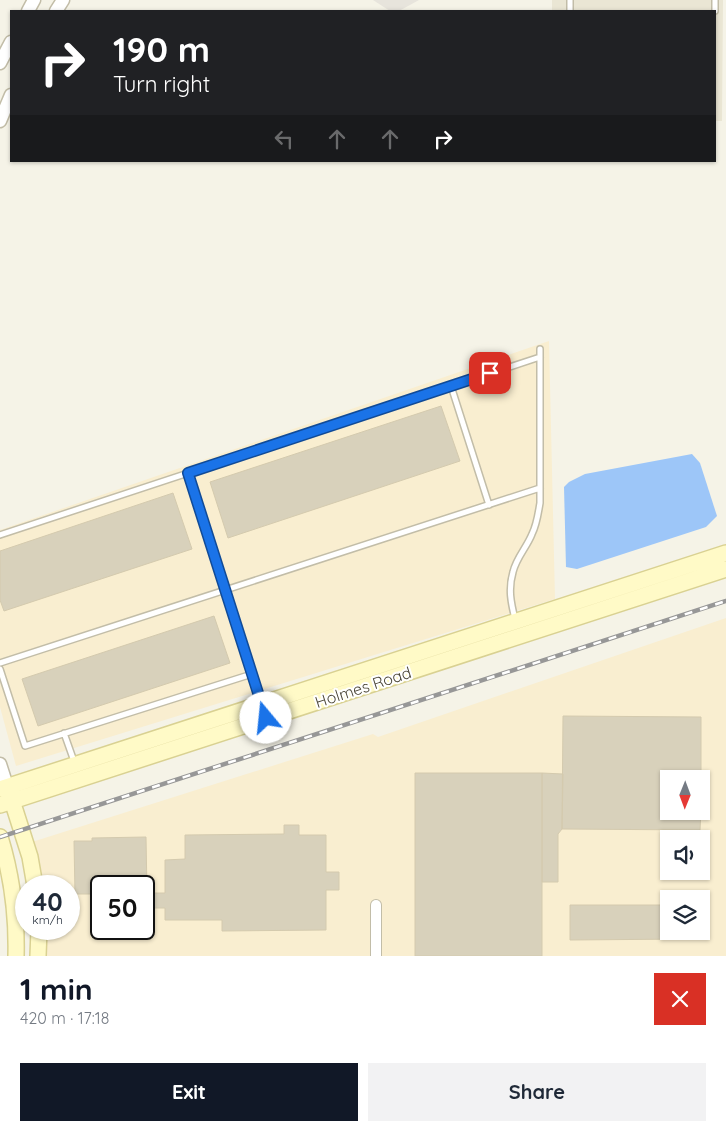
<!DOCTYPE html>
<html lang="en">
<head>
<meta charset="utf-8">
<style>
  body { margin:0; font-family:Quicksand,sans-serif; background:#f2f2f3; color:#1f2937; height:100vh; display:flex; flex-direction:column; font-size:19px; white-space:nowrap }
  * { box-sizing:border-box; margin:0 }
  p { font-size:16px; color:#747a83 }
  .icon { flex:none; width:28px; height:28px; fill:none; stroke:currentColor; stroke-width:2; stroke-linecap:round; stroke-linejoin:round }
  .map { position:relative; height:956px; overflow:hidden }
  .details { display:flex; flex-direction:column; background:#fff; flex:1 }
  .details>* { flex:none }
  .top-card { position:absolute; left:10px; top:10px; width:706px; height:152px; border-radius:0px; box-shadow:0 1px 4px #0004; background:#202124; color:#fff; overflow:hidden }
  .needle { width:32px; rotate:181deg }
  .tools { position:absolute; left:660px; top:770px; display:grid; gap:10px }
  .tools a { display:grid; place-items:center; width:50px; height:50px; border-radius:0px; background:#fff; box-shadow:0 1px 4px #0004; font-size:25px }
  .speed { position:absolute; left:15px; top:875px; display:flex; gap:10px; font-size:25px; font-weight:700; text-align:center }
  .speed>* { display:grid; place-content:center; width:65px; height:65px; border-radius:50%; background:#fff; box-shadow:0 1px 4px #0004; line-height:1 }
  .speed small { font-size:12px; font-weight:400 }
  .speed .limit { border:2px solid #111; border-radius:8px; background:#fff; color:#111 }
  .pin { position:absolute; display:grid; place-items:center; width:42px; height:42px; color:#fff; margin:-21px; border-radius:10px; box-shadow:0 2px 8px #0006 }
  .me { position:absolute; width:55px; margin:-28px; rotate:343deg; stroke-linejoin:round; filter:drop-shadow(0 0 4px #0008) }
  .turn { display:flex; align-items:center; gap:18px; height:105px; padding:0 20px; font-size:22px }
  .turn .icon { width:65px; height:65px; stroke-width:2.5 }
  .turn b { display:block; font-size:35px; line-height:42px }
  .lanes { display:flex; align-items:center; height:48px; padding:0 20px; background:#0003; justify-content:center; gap:25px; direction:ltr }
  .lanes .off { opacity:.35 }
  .round { display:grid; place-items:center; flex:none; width:52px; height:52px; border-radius:0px; background:#f2f2f3 }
  .head { display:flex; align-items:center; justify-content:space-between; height:85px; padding:0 20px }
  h1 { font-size:30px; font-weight:700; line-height:38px; color:#111827 }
  .action { display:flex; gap:10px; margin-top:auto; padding:10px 20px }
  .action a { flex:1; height:58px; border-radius:0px; background:#111827; color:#fff; font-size:20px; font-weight:700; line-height:58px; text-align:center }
  .action a+a { background:#f2f2f3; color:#1f2937 }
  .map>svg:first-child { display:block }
</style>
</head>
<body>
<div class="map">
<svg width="726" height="956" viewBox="0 0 726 956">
  <rect width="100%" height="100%" fill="#f5f3e7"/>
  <path fill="#eae6d4" d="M552,0H723L722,121H715V11H552Z"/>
  <path fill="#f9eed0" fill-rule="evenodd" d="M549,341L555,599L16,766L0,707V530Z
    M726,618V956H46V929H69V886H42L32,842L373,734L378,737ZM669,779H701V811H669ZM669,839H701V871H669ZM101,886H144V929H101ZM669,899H701V931H669Z"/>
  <path fill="#e7e4dc" d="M373,0H419L399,11H390Z"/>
  <path fill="#9dc6f8" d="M692,454L700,463L717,516L706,527L577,569L566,567L564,487L569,482L585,474Z"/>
  <path fill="#d8d1bb" stroke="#d4caae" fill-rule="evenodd" d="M441,406L460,461L228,538L210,482Z
    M173,493L192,549L4,611L0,600V551Z
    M214,616L230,663L38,726L22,679Z
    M563,716L701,717V779H669V811H701L700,830L562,829Z
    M415,773H542V956H415Z
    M542,773L563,774L562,829L558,834V882H542Z
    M284,825H299V835H326V872H339V890H326V930L222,931V920H165V908H147V930L93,931L92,894H75L74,841H92V838L146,837L147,893H165V860L185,859V835L284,834ZM101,886H144V929H101Z
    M570,905H669V931H686V939L570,940Z"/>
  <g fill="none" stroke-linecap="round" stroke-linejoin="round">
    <defs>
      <path id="service" d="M570,0V11
        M715,0V11
        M451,386L489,505
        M188,473L262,703
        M0,535L540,357
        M515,619C511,603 508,589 513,572C516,558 527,547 532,534C537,524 538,514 540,503V349
        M0,663L540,488
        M0,669L25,746L252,674
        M64,733L75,764"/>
      <path id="minor" d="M376,956V905"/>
      <path id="tertiary" d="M28,11L34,0
        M56,11L63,0
        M0,63L11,42
        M0,121L11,95
        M0,764L7,786"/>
      <path id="secondary" d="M0,789L726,553
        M9,791L30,857L35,886
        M0,805L726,569
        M0,837C12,876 17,915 16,956
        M38,956L39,929"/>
    </defs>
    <use href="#service" stroke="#c2bda8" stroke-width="8"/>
    <use href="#minor" stroke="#c2bda8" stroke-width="12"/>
    <use href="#tertiary" stroke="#c2bda8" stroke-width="15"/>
    <use href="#secondary" stroke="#d9d192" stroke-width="18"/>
    <use href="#service" stroke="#fff" stroke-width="5"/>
    <use href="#minor" stroke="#fff" stroke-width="10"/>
    <use href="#tertiary" stroke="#fff" stroke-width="12"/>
    <use href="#secondary" stroke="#fffac7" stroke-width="15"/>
    <defs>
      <path id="rail" d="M0,837L726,601"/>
    </defs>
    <use href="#rail" stroke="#979797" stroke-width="4.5"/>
    <use href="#rail" stroke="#fff" stroke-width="2.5" stroke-dasharray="8" stroke-linecap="butt"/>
  </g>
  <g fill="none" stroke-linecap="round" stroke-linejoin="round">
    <defs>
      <path id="route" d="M266,718L188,473L490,373"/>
    </defs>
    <use href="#route" stroke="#114b97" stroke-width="12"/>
    <use href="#route" stroke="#1a73e8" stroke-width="9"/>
  </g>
  <g text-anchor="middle" stroke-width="4" stroke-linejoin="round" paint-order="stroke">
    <g font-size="16" fill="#494435" stroke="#fff">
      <text transform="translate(363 687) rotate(-18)" y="6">Holmes Road</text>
    </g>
  </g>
</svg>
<div class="tools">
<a><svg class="needle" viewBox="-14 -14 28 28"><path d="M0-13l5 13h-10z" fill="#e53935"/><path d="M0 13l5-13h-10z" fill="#747a83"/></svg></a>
<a><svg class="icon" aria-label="sound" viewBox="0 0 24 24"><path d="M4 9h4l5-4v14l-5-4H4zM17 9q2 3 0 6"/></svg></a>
<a><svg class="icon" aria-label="layers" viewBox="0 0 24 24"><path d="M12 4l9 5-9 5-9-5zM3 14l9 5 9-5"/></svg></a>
</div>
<div class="speed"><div>40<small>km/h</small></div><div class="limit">50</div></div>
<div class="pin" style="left:490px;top:373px;background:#d93025"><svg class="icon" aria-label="arrive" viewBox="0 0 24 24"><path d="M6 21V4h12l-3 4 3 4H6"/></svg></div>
<svg class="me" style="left:266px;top:718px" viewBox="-20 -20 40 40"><circle r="19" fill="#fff"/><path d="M0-13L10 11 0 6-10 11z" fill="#1a73e8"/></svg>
<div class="top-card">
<div class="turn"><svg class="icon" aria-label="right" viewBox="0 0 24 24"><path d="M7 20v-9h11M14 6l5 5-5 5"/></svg><div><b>190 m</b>Turn right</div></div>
<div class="lanes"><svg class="icon off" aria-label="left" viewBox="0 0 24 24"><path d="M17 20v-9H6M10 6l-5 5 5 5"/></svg><svg class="icon off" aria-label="ahead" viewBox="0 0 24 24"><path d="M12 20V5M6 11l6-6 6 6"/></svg><svg class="icon off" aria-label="ahead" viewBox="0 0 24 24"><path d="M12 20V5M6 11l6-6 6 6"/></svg><svg class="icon" aria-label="right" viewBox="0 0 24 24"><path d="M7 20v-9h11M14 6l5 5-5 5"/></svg></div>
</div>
</div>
<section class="details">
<div class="head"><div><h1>1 min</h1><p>420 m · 17:18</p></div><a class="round" style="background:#d93025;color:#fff"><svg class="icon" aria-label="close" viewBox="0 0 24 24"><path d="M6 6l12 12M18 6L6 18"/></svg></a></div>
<div class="action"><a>Exit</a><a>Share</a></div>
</section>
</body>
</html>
